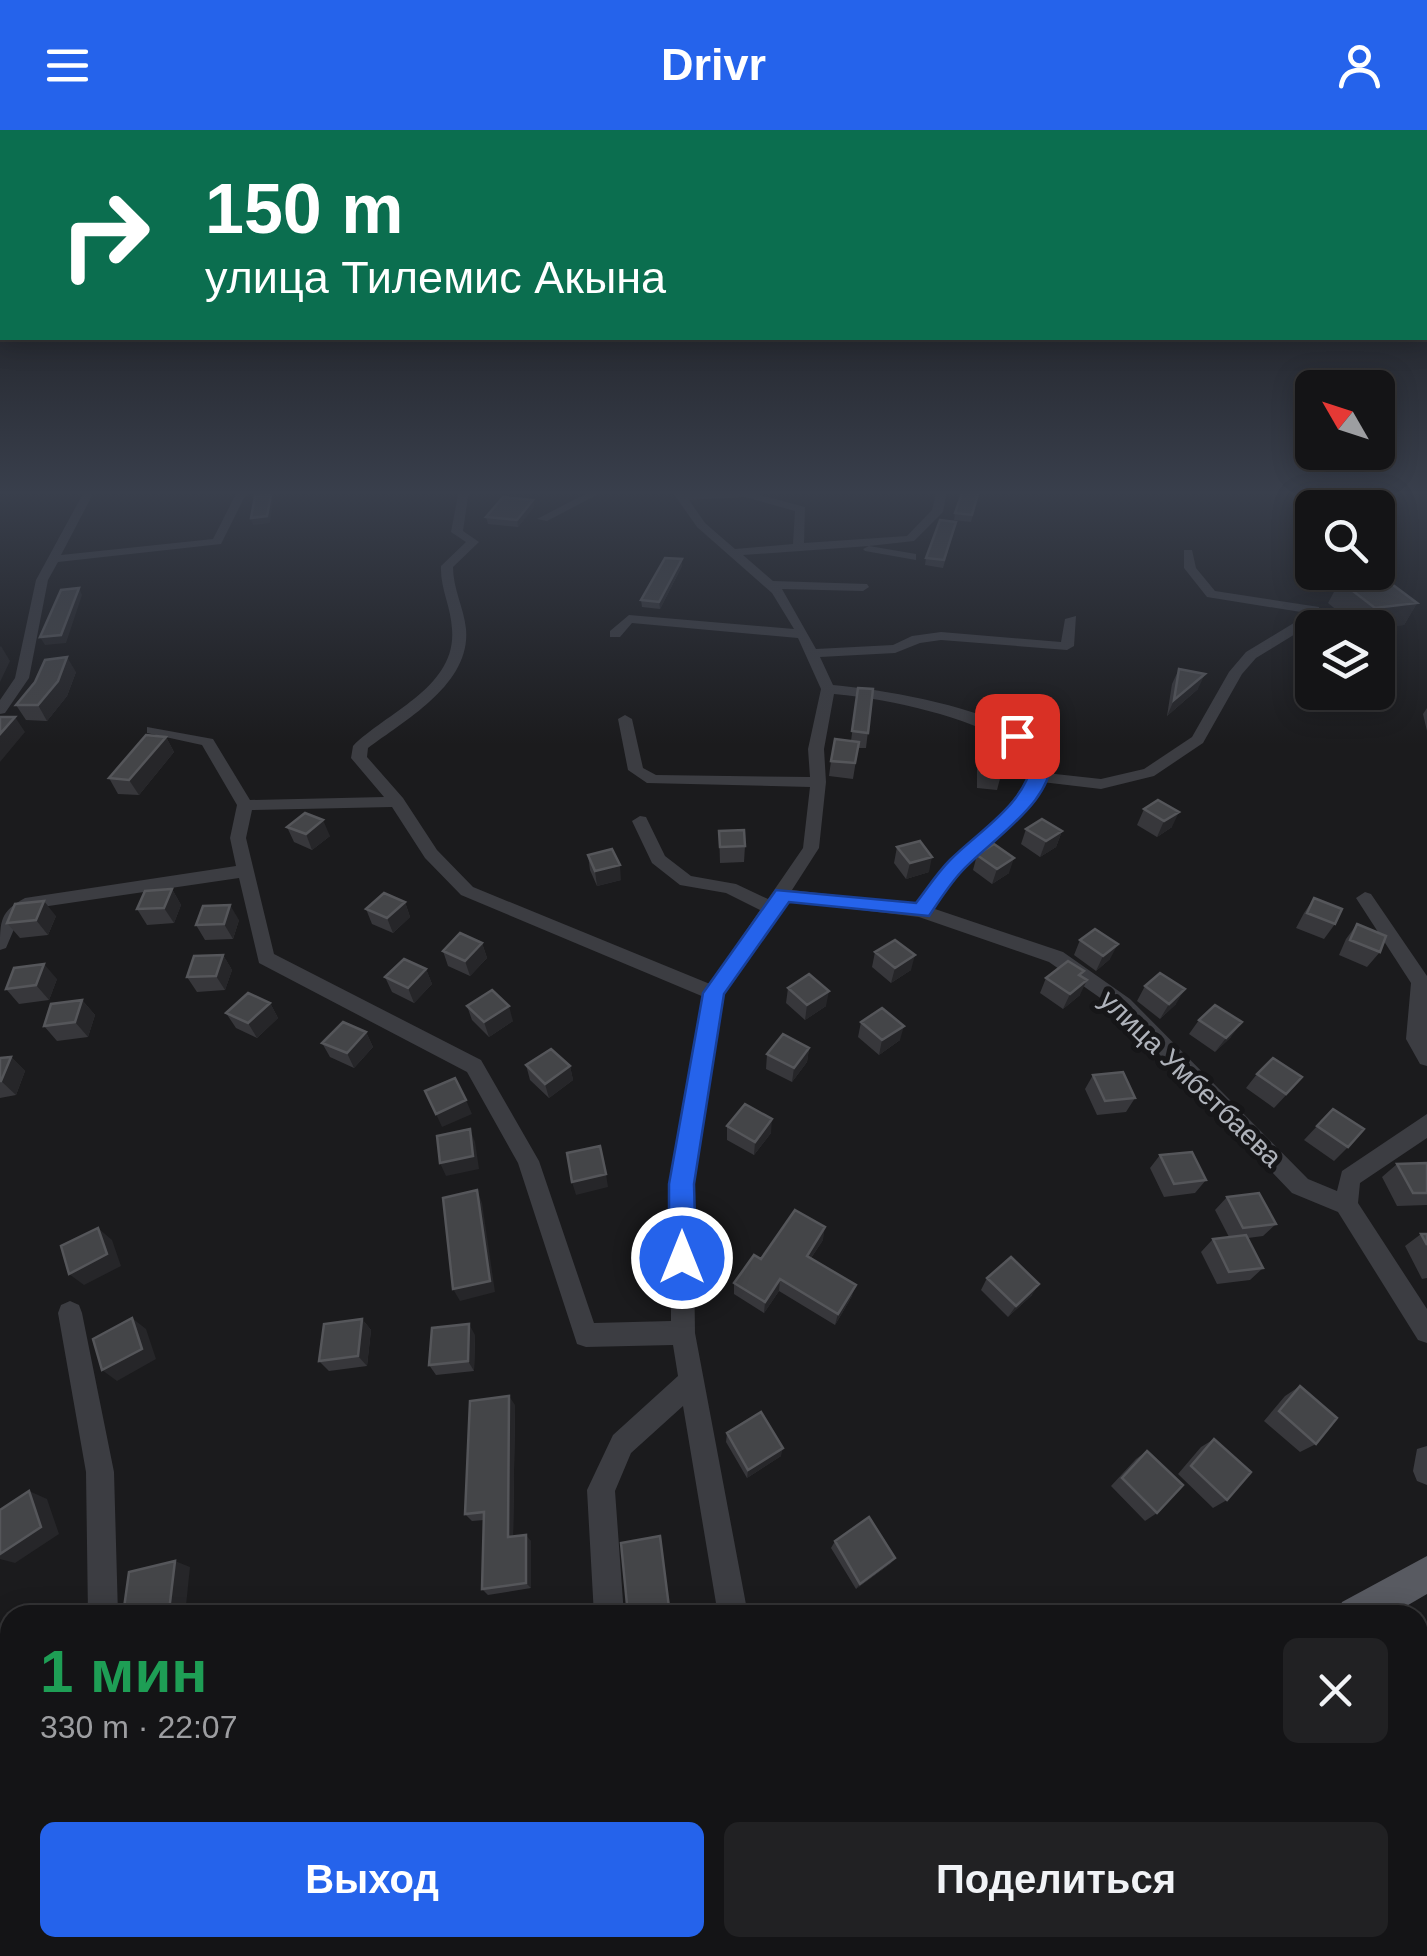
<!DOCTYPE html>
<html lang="ru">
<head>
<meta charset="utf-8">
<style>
  body { margin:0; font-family:Arial,sans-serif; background:#212123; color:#f1f3f6; height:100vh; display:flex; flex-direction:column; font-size:38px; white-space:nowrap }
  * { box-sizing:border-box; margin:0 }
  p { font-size:32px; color:#9d9ea1 }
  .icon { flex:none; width:55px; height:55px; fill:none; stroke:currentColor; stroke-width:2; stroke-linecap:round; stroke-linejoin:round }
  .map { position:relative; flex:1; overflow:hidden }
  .panel { position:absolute; left:0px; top:1475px; width:1428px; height:352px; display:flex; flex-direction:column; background:#141416; border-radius:30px 30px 0 0; box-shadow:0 5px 25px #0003,0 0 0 2px #333335 }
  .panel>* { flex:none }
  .top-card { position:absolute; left:0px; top:0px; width:1428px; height:210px; box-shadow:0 5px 25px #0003,0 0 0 2px #333335; background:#0b6e4f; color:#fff; overflow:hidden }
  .needle { width:65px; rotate:309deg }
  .controls { position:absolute; left:1295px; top:240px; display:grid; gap:20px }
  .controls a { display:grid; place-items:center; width:100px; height:100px; border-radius:15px; background:#141416; box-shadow:0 5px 25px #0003,0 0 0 2px #333335; font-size:50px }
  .pin { position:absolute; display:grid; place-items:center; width:85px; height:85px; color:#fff; margin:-42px; border-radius:20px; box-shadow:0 5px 15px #0006 }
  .me { position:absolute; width:110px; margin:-55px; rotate:0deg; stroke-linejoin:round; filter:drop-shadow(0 0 8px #0008) }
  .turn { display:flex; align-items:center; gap:35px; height:210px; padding:0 40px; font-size:45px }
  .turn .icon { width:130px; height:130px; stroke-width:2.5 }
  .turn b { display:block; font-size:70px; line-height:85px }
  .round { display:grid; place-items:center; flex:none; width:105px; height:105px; border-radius:15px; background:#212123 }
  .summary { display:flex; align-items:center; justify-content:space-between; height:170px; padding:0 40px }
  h1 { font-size:60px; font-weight:700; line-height:75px; color:#1e9e55 }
  .action { display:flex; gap:20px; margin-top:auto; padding:20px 40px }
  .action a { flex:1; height:115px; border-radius:15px; background:#2563eb; color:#fff; font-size:40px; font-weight:700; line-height:115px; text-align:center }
  .action a+a { background:#212123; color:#f1f3f6 }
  header { display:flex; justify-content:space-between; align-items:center; height:130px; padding:0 40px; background:#2563eb; color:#fff; font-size:45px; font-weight:700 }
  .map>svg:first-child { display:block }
</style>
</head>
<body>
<header><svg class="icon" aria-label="menu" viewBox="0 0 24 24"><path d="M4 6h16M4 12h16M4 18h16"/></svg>Drivr<svg class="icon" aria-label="person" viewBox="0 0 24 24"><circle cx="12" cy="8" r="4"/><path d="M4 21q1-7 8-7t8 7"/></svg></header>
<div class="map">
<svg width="1427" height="1826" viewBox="0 0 1427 1826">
  <rect width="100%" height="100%" fill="#1b1b1d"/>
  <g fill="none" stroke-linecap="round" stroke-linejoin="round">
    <path fill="#3c3d42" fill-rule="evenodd" d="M85,360H95L61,425L213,409L238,360H248L221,414L58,432L48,450L29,548L5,583L0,584V570L15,548L36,450Z
      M459,360H469L463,401L479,412L453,437C453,459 464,478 466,499C471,554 405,590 368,618L367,627L403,668L437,720L473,757L710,854L760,780L726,763L680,755L652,733L632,691L640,686L646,687L665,726L691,746L736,754L768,769L803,718L810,657L647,653L628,640L618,589L625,585L632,589L643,638L656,645L810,647L808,619L821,559L798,508L632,493L620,507H610V501L629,485L794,499L772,463L697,397L671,360H681L684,364L745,361L805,377L804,413L907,406L932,380L937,360H947L943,382L914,411L869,416L916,424V430L865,421L863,419L869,416L743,425L773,451L867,454L869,457L863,461L782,459L816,519L893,515L912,506L941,502L1061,512L1065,489L1076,486L1074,516L1067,520L941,510L920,513L895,523L820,527L833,555C895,561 1003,580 1051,621L1046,643L1101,649L1144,639L1192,607L1229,542L1246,522L1307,485V483L1207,467L1184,438V420H1192L1196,438L1215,461L1319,477L1318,490L1256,528L1242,544L1203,613L1154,646L1101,659L1042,652L1028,675L961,741L932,778L1063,822L1130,869L1308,1049L1337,1061L1342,1041L1427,984V1008L1360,1053L1358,1073L1427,1179V1213L1418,1210L1338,1082L1292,1063L1116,879L1049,832L919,787L785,771L723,864L693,1054L695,1203L748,1485H718L683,1276L631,1323L615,1361L624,1485H594L587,1360L613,1305L678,1246L673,1215L586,1217L577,1214L518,1033L467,942L259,833L239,748L35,778L20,785L6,818L0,820C0,790 0,782 25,768L236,736L230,708L237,675L202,615L147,603V597L213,609L250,670L384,667L351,628L353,616C387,582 457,557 452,499C451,477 440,458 441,436L466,412L451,402ZM745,367L795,381L793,414L735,419L705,393L689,370ZM834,564C906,571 971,589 1035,623C1026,668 993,690 962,720C944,737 930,755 916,774L792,760L819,718L826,652L824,619ZM392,677L425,728L461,765L704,867L671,1054V1191L594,1193L539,1031L481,930L274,824L246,708L252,680Z
      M593,360H606L547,391L537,389Z
      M1365,762L1371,764L1427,846V936L1420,934L1406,909L1411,853L1356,768Z
      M70,1171L79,1175L82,1183L114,1342L118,1485H88L86,1342L58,1183L61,1175Z
      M1427,1316V1355L1417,1351L1413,1341L1417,1319Z
      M17,1818H53L51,1826H15Z
      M786,1818H821L823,1826H787Z"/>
    <path fill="#585a61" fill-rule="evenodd" d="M1427,1426V1464L1391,1485H1337L1342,1472Z
      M1427,1512V1551L1418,1555V1516Z
      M709,1818H766L763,1826H706Z
      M897,1818H953L950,1826H894Z"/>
  </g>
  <path fill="#37373b" d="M979,360L971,392L954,390L955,383Z
    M533,370L534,377L518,397L488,394L486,387Z
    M956,392L943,438L925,435L926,428Z
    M682,436L660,479L642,477L641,470Z
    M1340,451L1417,473L1404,495L1359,498L1328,473Z
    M1179,539L1198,559L1167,586L1172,554Z
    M76,542L67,566L47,591L26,590L16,575Z
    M858,558L873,559L866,618H858L853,649L829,646L831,631L851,611Z
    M1427,578V601L1423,584Z
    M981,606L1001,645L997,660L977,658V622Z
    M166,607L174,622L139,665L118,664L109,648Z
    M1158,670L1172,697L1157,707L1137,695L1144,679Z
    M287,697L330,706L312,720L294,712Z
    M1026,699L1062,701L1056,717L1040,727L1021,714Z
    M719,701L745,716L744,732L720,733Z
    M897,717L929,742L906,749L894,733Z
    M588,725L621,750L597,756L590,740Z
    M977,725L1009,743L992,754L973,740Z
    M172,759L181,775L174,793L147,795L137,779Z
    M1314,768L1335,794L1324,809L1296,798L1304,783Z
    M405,772L410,787L393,803L372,794L366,779Z
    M56,786L48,805L20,808L7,793Z
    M239,790L233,809L205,810L196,795Z
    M1357,794L1380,822L1367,837L1339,825L1346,809Z
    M1080,810L1110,829L1096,841L1074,825Z
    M482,813L487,828L470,846L448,836L443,821Z
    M875,822L911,840L891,853L872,837Z
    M223,825L232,840L225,860L197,862L187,847Z
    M426,839L432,854L414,873L392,862L385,847Z
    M1046,848L1080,865L1063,879L1040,863Z
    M57,849L49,870L19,874L6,859Z
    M1145,856L1176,874L1160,889L1137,871Z
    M788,858L826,876L805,890L786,873Z
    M82,870L95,885L88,907L57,911L44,896Z
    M270,873L278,888L257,908L236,898L226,883Z
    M467,876L513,891L489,907L472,890Z
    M1199,890L1231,907L1215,922L1189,904Z
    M861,892L900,910L879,925L858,907Z
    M366,902L373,917L354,938L330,927L322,913Z
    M809,918L807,932L792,952L766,939L767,924Z
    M11,927L25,941L16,965L0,968V928Z
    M526,935L570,936L573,950L549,968L530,950Z
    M1257,944L1290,961L1274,978L1246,958Z
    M1093,945L1135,968L1126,982L1097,985L1085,959Z
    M1333,979L1348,1017L1334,1031L1304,1010Z
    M727,996L771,1003L754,1025L727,1010Z
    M1160,1025L1206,1050L1195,1063L1164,1067L1150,1038Z
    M1427,1033V1075L1397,1076L1382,1047L1397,1034Z
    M1227,1067L1276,1094L1263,1106L1248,1108L1263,1138L1250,1150L1217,1154L1201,1122L1213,1109L1229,1107L1215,1080Z
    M1421,1104H1427V1148L1422,1149L1405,1116Z
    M823,1110L811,1128L852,1166L835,1195L779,1161L764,1183L734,1164V1153L761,1129Z
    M987,1148L1032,1165L1008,1187L981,1160Z
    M362,1189L371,1200L367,1236L329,1241L319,1231Z
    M475,1205L474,1241L436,1245L429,1235Z
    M1300,1256L1316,1314L1300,1322L1264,1291L1285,1266Z
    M515,1275L513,1406L531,1411V1458L488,1465L482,1459L484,1390L472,1391L465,1384Z
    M727,1303L781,1326L747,1348L726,1312Z
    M1214,1309L1227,1370L1213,1378L1178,1344L1201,1317Z
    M1147,1321L1157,1383L1145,1391L1111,1356L1136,1329Z
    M835,1411L895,1428L890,1434L856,1459L831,1418Z"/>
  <path fill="#262629" d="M271,365L273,371L270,393L253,395L251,388Z
    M533,370L534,377L518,397L517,390Z
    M682,429V436L660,479L659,472Z
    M79,458L82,465L66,513L45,515L40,507Z
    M1417,473L1404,495L1378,498H1364L1375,478Z
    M1,516L10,531L0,552V517Z
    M67,527L76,542L67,566L47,591L38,575Z
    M1205,544L1198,559L1167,586L1174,570Z
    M15,587L25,602L0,632V604Z
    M166,607L174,622L139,665L129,650Z
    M1179,682L1172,697L1157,707L1164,691Z
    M323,690L330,706L312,720L306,704Z
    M1062,701L1056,717L1040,727L1046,711Z
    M932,727L929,742L906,749L910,733Z
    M1014,728L1009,743L992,754L997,739Z
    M620,735L621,750L597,756L595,741Z
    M172,759L181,775L174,793L164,778Z
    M44,771L56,786L48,805L36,790Z
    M405,772L410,787L393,803L387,788Z
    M230,775L239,790L233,809L224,794Z
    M482,813L487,828L470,846L465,831Z
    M1118,814L1110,829L1096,841L1103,826Z
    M223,825L232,840L225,860L216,846Z
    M915,825L911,840L891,853L895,838Z
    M44,834L57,849L49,870L36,855Z
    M426,839L432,854L414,873L408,858Z
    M1087,850L1080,865L1063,879L1070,864Z
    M1185,859L1176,874L1160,889L1169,874Z
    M829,861L826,876L805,890L807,875Z
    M82,870L95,885L88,907L75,892Z
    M270,873L278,888L257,908L248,893Z
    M509,876L513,891L489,907L484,892Z
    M1242,892L1231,907L1215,922L1226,908Z
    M904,896L900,910L879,925L882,910Z
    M366,902L373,917L354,938L347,923Z
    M809,918L807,932L792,952L794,938Z
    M11,927L25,941L16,965L1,951Z
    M570,936L573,950L549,968L545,954Z
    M466,970L472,984L442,997L436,984Z
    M772,989L771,1003L754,1025L755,1012Z
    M470,999L475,1012L479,1039L446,1046L440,1033Z
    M606,1044L608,1057L576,1065L572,1052Z
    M477,1060L482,1073L495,1162L460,1171L453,1159Z
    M825,1097L823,1110L804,1138L807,1126Z
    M98,1098L112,1110L121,1136L84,1155L69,1144Z
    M780,1149L779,1161L764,1183L765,1172Z
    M1039,1154L1032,1165L1008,1187L1016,1176Z
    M856,1155L852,1166L835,1195L838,1184Z
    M132,1188L146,1199L156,1229L117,1251L102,1240Z
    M362,1189L371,1200L367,1236L358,1226Z
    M469,1194L475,1205L474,1241L468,1231Z
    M509,1266L515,1275L513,1414L508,1407Z
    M783,1318L781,1326L747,1348L748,1340Z
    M29,1361L47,1369L59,1404L15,1433L0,1429V1424Z
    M526,1405L531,1411V1458L526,1453Z
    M895,1428L890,1434L856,1459L860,1454Z
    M175,1431L190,1437L185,1485H151Z
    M10,1577V1624L0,1626V1620Z"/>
  <path fill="#444548" stroke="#55565a" stroke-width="2.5" d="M963,360H979L972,385L955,383Z
    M271,365L267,386L251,388L255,366Z
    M503,367L533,370L517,390L486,387Z
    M940,390L956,392L944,430L926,428Z
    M665,428L682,429L659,472L641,470Z
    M1381,446L1417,473L1375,478L1340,451Z
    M79,458L61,505L40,507L61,460Z
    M67,527L58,551L38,575H16L35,552L45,530Z
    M1179,539L1205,544L1174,570Z
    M858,558L873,559L868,603L852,601Z
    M0,587H15L0,604Z
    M146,605L166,607L129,650L109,648Z
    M981,606L999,608L1001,645L982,643Z
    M835,609L859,612L855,633L831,631Z
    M1158,670L1179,682L1164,691L1144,679Z
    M305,683L323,690L306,704L287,697Z
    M1042,689L1062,701L1046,711L1026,699Z
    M744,700L745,716L720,717L719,701Z
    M920,711L932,727L910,733L897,717Z
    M994,714L1014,728L997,739L977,725Z
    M612,719L620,735L595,741L588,725Z
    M172,759L164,778L137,779L145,761Z
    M384,763L405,772L387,788L366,779Z
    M1314,768L1342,779L1335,794L1307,783Z
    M44,771L36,790L7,793L15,774Z
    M230,775L224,794L196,795L203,776Z
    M1357,794L1386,806L1380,822L1350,810Z
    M1095,799L1118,814L1103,826L1080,810Z
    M460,803L482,813L465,831L443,821Z
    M895,810L915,825L895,838L875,822Z
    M223,825L216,846L187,847L194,826Z
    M404,829L426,839L408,858L385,847Z
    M1068,831L1084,841L1079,845L1087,850L1070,864L1046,848Z
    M44,834L36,855L6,859L14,838Z
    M1160,843L1185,859L1169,874L1145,856Z
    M809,844L829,861L807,875L788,858Z
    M492,860L509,876L484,892L467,876Z
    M248,863L270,873L248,893L226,883Z
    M82,870L75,892L44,896L51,874Z
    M1215,875L1242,892L1226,908L1199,890Z
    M882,878L904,896L882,910L861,892Z
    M343,892L366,902L347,923L322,913Z
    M783,904L809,918L794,938L767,924Z
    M551,919L570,936L545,954L526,935Z
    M11,927L1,951H0V928Z
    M1273,928L1302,947L1286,964L1257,944Z
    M1123,942L1135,968L1105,971L1093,945Z
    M455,948L466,970L436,984L425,961Z
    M745,974L772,989L755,1012L727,996Z
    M1333,979L1364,999L1348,1017L1317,996Z
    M470,999L473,1026L440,1033L437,1006Z
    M600,1016L606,1044L572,1052L567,1023Z
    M1192,1022L1206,1050L1174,1054L1160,1025Z
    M1427,1033V1063H1413L1397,1034Z
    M477,1060L490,1151L453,1159L443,1068Z
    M1259,1063L1276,1094L1243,1098L1227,1067Z
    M795,1080L825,1097L807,1126L856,1155L838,1184L780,1149L765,1172L734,1153L754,1125L761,1129Z
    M98,1098L107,1124L69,1144L61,1116Z
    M1421,1104H1427V1115Z
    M1246,1105L1263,1138L1229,1142L1213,1109Z
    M1011,1127L1039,1154L1016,1176L987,1148Z
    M132,1188L142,1219L102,1240L93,1209Z
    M362,1189L358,1226L319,1231L324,1194Z
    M469,1194L468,1231L429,1235L432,1198Z
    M1300,1256L1337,1288L1316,1314L1279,1281Z
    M509,1266L508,1407L526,1405V1453L482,1459L484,1382L465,1384L470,1271Z
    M761,1282L783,1318L748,1340L727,1303Z
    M1214,1309L1251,1342L1227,1370L1191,1336Z
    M1147,1321L1183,1355L1157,1383L1122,1348Z
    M29,1361L41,1397L0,1424V1380Z
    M869,1387L895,1428L860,1454L835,1411Z
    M660,1406L670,1485H628L621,1413Z
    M175,1431L169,1481L151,1485H123L129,1442Z
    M10,1563V1577L2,1619L0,1620V1565Z"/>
  <linearGradient id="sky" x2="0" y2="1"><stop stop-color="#0f0f10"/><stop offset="0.59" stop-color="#393f4c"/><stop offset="1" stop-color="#393f4c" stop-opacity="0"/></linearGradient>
  <rect width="1427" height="615" fill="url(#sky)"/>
  <path fill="#2563eb" stroke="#184099" stroke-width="2.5" d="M1017,601L1049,618C1064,666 990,710 962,741C949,755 939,771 929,786L789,772L724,864L694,1054L696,1128L692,1137L682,1141L673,1137L669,1128V1054L703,863L776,760L916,773C927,759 937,743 950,730C983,697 1029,673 1034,623L1009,606Z"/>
  <g text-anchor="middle" stroke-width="10" stroke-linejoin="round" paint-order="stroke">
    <g font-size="28" fill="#afb3bb" stroke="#161618">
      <text transform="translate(1191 948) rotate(44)" y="10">улица Умбетбаева</text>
    </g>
  </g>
</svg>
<div class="controls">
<a><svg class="needle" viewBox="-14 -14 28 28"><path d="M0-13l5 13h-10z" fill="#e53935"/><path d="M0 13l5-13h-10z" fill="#9d9ea1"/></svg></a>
<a><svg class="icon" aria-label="search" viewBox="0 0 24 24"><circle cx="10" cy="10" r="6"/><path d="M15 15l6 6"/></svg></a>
<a><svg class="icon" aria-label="layers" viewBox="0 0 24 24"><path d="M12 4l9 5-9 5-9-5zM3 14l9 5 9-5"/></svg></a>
</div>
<div class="pin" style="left:1017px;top:606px;background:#d93025"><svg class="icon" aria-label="arrive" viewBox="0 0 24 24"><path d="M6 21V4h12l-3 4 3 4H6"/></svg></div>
<svg class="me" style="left:682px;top:1128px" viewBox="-20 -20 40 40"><circle r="17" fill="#2563eb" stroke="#fff" stroke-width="3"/><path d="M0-11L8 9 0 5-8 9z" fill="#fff"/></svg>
<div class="top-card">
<div class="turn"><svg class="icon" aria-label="right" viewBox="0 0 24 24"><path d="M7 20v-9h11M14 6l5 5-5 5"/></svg><div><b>150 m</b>улица Тилемис Акына</div></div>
</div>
<section class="panel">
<div class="summary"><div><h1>1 мин</h1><p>330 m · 22:07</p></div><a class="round"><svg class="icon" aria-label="close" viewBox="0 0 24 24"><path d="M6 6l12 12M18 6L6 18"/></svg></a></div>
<div class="action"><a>Выход</a><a>Поделиться</a></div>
</section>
</div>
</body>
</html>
